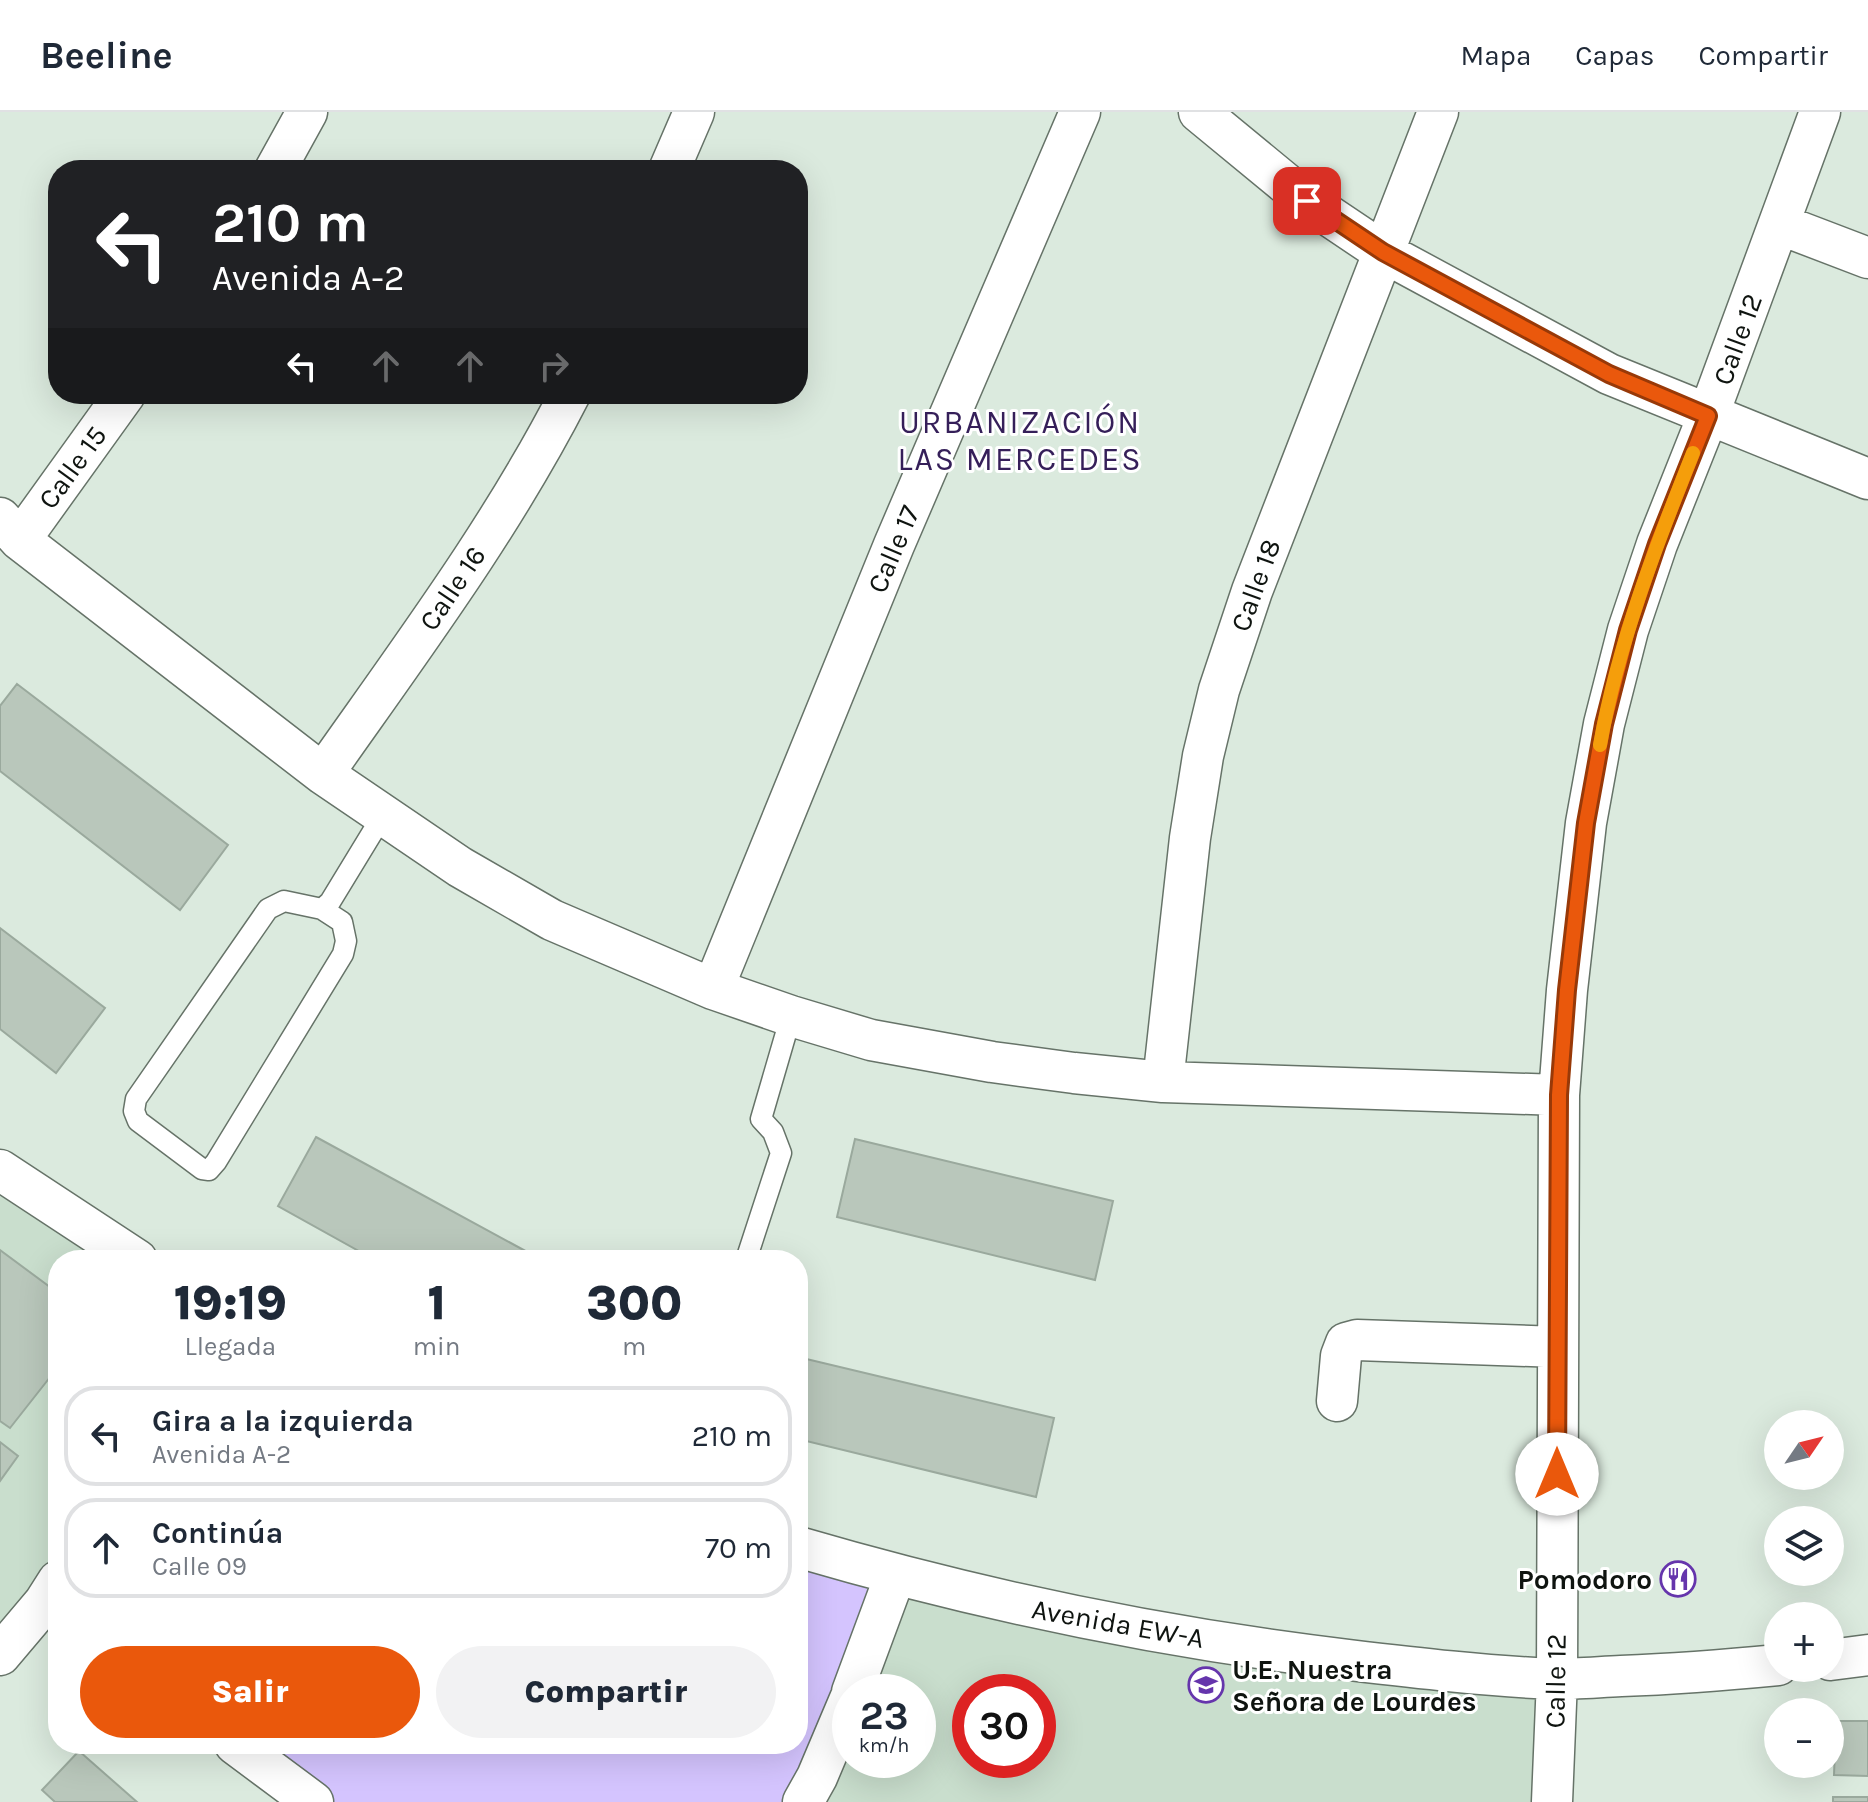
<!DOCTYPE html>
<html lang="es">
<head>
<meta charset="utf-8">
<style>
  body { margin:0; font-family:Karla,sans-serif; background:#f2f2f3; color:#1f2937; height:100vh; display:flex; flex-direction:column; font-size:30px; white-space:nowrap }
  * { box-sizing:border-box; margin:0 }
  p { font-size:26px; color:#747a83 }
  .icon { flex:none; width:44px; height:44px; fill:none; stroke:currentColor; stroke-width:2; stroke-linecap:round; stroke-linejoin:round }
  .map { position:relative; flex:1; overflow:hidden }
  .sheet { position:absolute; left:48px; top:1138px; width:760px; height:504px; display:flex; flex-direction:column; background:#fff; border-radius:32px; box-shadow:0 8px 32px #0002 }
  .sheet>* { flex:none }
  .guide { position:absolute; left:48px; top:48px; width:760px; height:244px; border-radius:32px; box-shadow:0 8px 32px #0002; background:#202124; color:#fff; overflow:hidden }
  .needle { width:52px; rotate:55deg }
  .fabs { position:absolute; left:1764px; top:1298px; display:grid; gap:16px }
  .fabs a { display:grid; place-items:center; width:80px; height:80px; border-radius:50%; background:#fff; box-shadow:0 8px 32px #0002; font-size:40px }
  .speed { position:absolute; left:832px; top:1562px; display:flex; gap:16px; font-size:40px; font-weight:700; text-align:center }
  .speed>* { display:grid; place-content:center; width:104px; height:104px; border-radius:50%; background:#fff; box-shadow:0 8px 32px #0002; line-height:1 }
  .speed small { font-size:20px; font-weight:400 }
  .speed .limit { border:12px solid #d22; background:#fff; color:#111 }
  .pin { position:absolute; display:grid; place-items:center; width:68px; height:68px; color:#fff; margin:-34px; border-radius:16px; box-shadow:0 4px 12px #0006 }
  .me { position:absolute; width:88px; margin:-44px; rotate:0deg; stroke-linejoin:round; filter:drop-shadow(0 0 6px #0008) }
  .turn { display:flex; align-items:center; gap:28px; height:168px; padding:0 32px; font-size:36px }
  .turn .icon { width:104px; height:104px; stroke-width:2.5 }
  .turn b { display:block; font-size:56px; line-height:68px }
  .lanes { display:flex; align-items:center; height:76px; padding:0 32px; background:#0003; justify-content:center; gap:40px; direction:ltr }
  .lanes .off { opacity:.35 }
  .eta { display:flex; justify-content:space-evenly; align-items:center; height:136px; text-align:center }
  .eta b { font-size:48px; font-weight:800; line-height:56px }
  .button { display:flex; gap:16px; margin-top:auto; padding:16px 32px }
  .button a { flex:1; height:92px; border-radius:48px; background:#ea580c; color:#fff; font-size:32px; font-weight:800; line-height:92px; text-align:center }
  .button a+a { background:#f2f2f3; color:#1f2937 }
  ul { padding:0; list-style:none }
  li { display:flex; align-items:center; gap:24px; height:100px; margin:0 16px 12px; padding:0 16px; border:4px solid #e0e1e3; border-radius:32px }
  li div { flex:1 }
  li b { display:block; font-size:30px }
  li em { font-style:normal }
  header { display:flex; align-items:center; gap:48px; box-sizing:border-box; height:112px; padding:0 40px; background:#fff; border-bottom:2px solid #e0e1e3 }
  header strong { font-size:38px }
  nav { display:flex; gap:44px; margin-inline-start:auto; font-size:28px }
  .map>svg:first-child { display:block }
</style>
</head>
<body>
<header>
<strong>Beeline</strong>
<nav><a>Mapa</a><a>Capas</a><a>Compartir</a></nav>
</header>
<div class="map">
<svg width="1868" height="1690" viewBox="0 0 1868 1690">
  <rect width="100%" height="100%" fill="#dbeade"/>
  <path fill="#c9decd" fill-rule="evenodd" d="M0,1058L137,1148H58V1469L0,1543Z
    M895,1464L1557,1567L1552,1690H803L850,1587V1648H918V1580H852ZM970,1580H1038V1648H970Z"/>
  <path fill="#d4c4fe" d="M798,1435L895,1464L803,1690H313L235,1632H798Z"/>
  <path fill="#b9c7bb" stroke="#9aa99d" stroke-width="2" d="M17,572L228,733L180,798L0,659V594Z
    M0,816L105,896L56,961L0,917Z
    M316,1025L542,1148H375L278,1094Z
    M855,1027L1113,1089L1095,1168L837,1105Z
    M0,1138L58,1181V1255L10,1316L0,1309Z
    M798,1245L1054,1306L1036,1385L798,1327Z
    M0,1330L18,1344L0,1369Z
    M1836,1609H1868V1664L1834,1663Z
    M79,1639L137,1690H55L42,1678Z
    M1833,1685H1868V1690H1833Z"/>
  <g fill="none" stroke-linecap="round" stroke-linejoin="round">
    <defs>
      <path id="lane" d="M322,797L342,810L346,829L343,842L216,1050L209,1058L202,1057L138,1009L134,999L136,987L268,797L284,789L322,797L330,790L383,703
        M746,1148L781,1041L773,1020L761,1007L791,904"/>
      <path id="street" d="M1199,0L1307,89L1383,140L1609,262L1868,367
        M275,58L307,0
        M669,58L694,0
        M1779,112L1868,146
        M0,406L20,428L323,662L460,755L552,808L713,877L791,904L871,928L992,950L1074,961L1163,970L1559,983
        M20,428L125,282
        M323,662C410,538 501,417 570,282
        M713,877L894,433L1080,0
        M1163,970L1190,726L1203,644L1219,578L1252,479L1438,0
        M0,1058L137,1148
        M1337,1289L1341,1244L1346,1231L1357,1228L1558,1235
        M798,1435C979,1488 1162,1526 1349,1548C1417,1556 1486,1564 1554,1567C1576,1567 1599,1565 1621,1564C1674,1562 1726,1558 1778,1553
        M0,1543L44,1491L58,1469
        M1830,1548L1868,1543
        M852,1580L895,1464
        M235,1632L313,1690
        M803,1690L817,1665L850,1587
        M1552,1690L1557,1567L1559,983L1567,878L1586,711L1604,612L1628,518L1657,432L1708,304L1820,0"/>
    </defs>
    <use href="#lane" stroke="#667368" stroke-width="23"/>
    <use href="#street" stroke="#667368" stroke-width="43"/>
    <use href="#lane" stroke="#fff" stroke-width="20"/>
    <use href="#street" stroke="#fff" stroke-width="40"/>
  </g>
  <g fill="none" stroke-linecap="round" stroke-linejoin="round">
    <defs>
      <path id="route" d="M1307,89L1383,140L1609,262L1708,304L1657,432L1628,518L1604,612L1586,711L1567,878L1559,983L1557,1362"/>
    </defs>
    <use href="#route" stroke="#983908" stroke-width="20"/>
    <use href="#route" stroke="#ea580c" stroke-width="14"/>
    <path stroke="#f59e0b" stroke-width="14" d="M1600,633C1618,532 1655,436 1693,341"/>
  </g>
  <defs>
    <symbol id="restaurant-ring" viewBox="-11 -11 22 22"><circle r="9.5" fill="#fff" stroke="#6535ac" stroke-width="1.5"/><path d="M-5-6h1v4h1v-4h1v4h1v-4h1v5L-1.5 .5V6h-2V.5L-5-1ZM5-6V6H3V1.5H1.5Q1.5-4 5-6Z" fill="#6535ac"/></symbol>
    <symbol id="school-ring" viewBox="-11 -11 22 22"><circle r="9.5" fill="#fff" stroke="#6535ac" stroke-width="1.5"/><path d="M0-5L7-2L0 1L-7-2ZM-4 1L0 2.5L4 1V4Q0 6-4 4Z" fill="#6535ac"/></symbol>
  </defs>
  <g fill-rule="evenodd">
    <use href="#restaurant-ring" x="1658" y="1447" width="40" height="40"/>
    <use href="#school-ring" x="1186" y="1553" width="40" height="40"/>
  </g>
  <g text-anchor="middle" stroke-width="6" stroke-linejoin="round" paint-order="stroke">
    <g font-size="28" fill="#0f1410" stroke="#fff">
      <text transform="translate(1737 227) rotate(-70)" y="10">Calle 12</text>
      <text transform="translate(72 355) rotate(-54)" y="10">Calle 15</text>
      <text transform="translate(893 437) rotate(-67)" y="10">Calle 17</text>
      <text transform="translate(1255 473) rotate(-70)" y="10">Calle 18</text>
      <text transform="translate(452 476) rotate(-56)" y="10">Calle 16</text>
      <text transform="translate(1118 1511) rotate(10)" y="10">Avenida EW-A</text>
      <text transform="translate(1555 1569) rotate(-89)" y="10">Calle 12</text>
    </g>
    <g font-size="28" font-weight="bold" fill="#0f1410" stroke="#fff" text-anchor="end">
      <text x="1652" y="1477">Pomodoro</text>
      <text x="1232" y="1567" text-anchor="start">U.E. Nuestra<tspan x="1232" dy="32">Señora de Lourdes</tspan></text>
    </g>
    <g font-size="32" letter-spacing="2" fill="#351f59" stroke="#fff">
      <text x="1020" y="321">URBANIZACIÓN<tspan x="1020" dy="37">LAS MERCEDES</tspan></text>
    </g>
  </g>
</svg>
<div class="fabs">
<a><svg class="needle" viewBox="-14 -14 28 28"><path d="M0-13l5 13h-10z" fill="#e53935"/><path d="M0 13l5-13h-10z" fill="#747a83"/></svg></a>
<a><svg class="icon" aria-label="layers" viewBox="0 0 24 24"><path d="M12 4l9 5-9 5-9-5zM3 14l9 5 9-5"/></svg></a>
<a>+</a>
<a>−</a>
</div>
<div class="speed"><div>23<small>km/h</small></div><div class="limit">30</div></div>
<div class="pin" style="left:1307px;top:89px;background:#d93025"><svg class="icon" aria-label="arrive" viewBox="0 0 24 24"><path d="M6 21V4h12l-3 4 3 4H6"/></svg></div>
<svg class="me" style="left:1557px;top:1362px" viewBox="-20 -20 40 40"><circle r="19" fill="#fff"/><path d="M0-13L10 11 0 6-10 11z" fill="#ea580c"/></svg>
<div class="guide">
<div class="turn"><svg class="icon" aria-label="left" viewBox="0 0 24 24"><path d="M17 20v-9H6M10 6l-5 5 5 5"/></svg><div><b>210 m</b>Avenida A-2</div></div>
<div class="lanes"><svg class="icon" aria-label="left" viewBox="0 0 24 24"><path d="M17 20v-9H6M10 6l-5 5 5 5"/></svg><svg class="icon off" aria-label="ahead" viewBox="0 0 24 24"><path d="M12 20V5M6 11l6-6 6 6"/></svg><svg class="icon off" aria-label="ahead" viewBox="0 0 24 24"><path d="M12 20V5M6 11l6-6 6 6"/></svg><svg class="icon off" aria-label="right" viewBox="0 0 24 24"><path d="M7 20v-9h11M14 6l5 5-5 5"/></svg></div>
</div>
<section class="sheet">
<div class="eta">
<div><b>19:19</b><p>Llegada</p></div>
<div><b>1</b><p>min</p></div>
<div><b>300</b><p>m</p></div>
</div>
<ul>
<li><svg class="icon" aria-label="left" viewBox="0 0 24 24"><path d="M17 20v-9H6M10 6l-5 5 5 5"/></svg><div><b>Gira a la izquierda</b><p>Avenida A-2</p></div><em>210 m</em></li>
<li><svg class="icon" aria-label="ahead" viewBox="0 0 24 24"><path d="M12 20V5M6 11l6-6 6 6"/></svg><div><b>Continúa</b><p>Calle 09</p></div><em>70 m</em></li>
</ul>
<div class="button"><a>Salir</a><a>Compartir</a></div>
</section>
</div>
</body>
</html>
